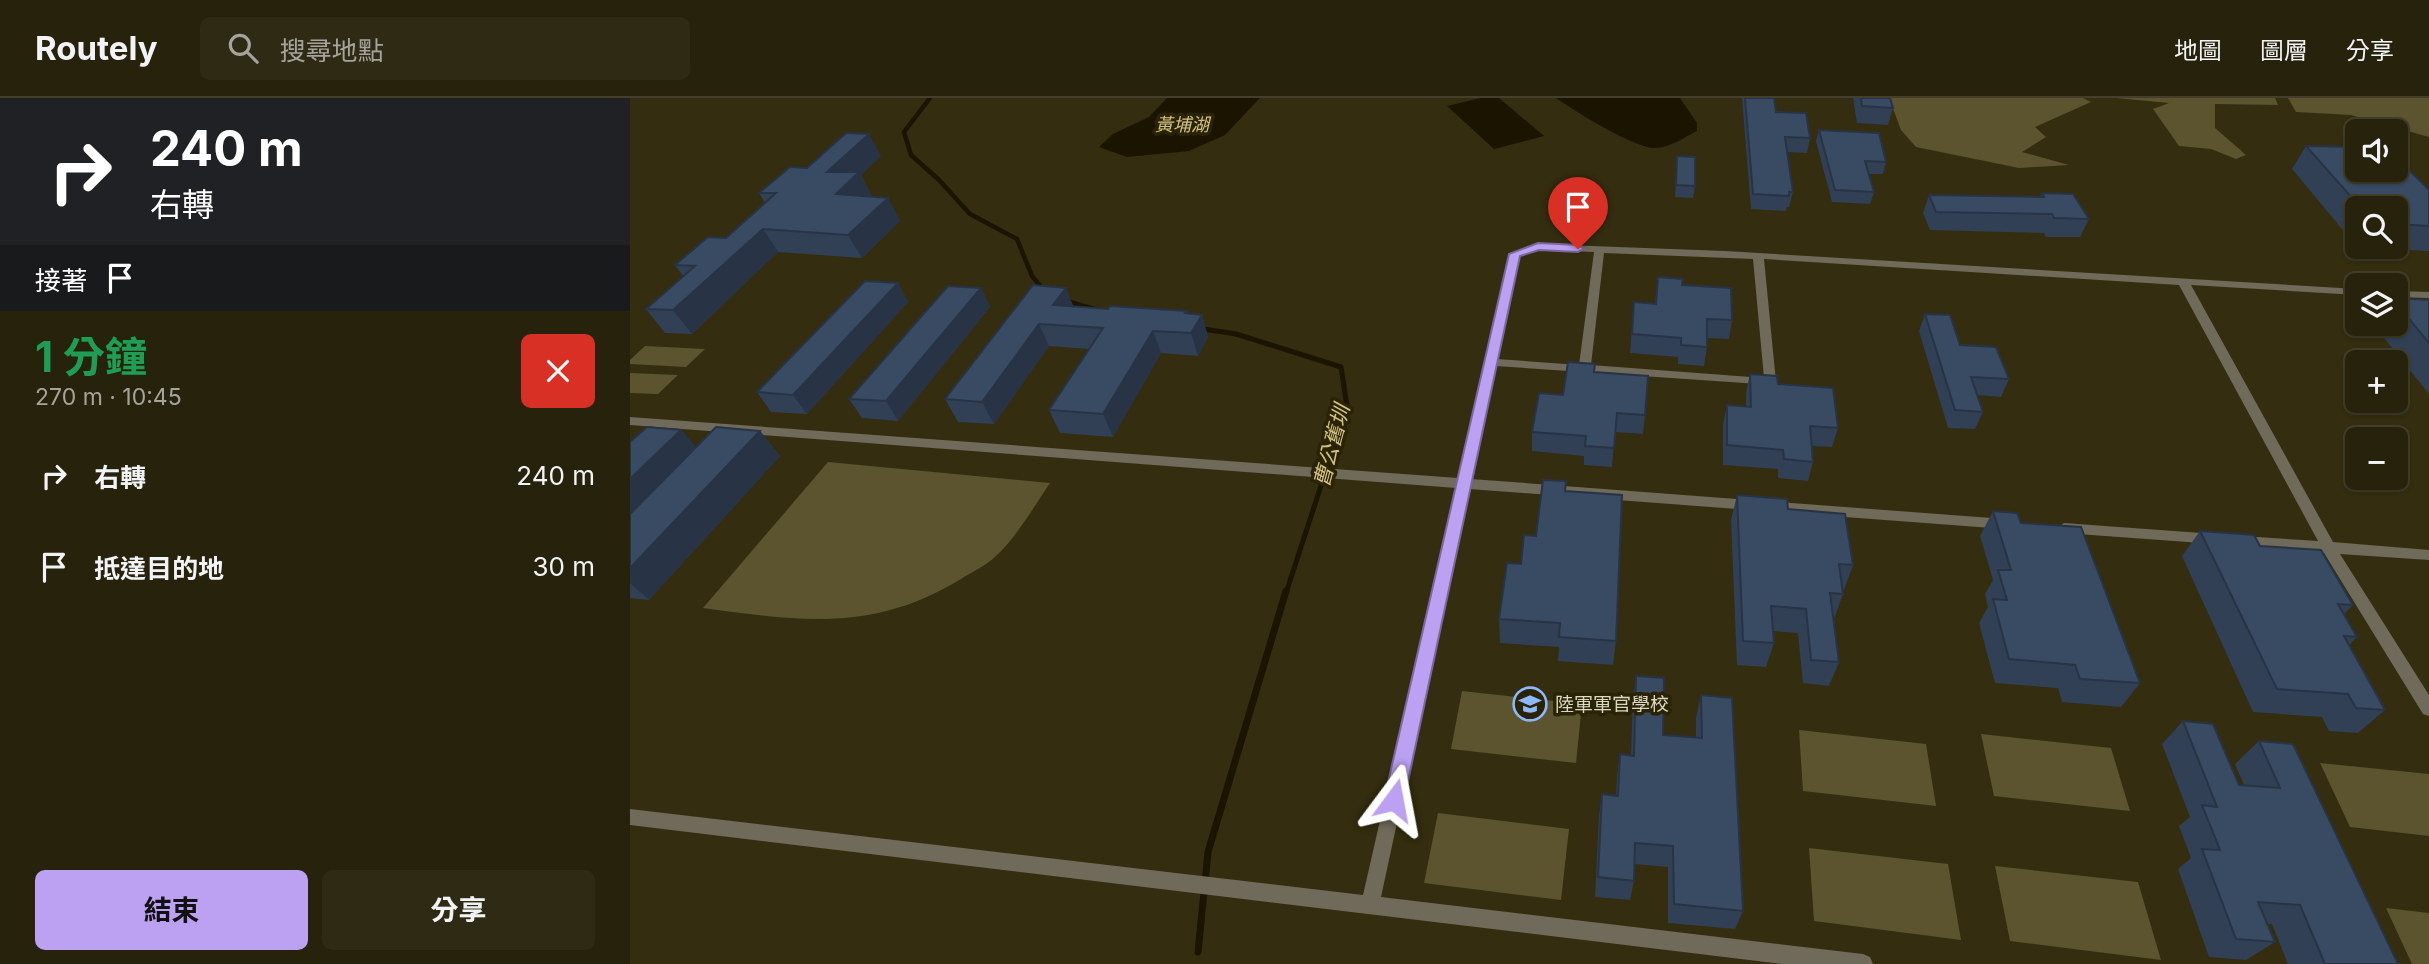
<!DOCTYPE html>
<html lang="zh-TW">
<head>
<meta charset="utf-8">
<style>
  body { margin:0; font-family:Inter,"Noto Sans TC",sans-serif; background:#2f2a14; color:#f1f3f6; height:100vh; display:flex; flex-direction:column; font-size:26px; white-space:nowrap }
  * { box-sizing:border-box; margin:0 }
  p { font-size:23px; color:#a4a49d }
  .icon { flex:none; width:38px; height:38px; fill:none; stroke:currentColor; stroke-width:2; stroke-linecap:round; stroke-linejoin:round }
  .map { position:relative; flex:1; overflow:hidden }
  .sheet { display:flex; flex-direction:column; background:#27220b; width:630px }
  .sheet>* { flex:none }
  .guide { background:#202124; color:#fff; overflow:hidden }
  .buttons { position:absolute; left:1715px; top:21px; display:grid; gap:14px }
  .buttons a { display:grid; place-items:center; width:63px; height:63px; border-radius:10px; background:#27220b; box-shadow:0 2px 5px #0004,0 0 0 2px #433f2c; font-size:35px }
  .pin { position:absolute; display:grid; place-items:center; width:60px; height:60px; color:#fff; margin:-72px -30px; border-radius:50% 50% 50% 0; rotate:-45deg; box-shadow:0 0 7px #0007 }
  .pin .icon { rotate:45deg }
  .me { position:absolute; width:77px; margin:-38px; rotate:13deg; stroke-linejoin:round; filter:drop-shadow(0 0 5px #0008) }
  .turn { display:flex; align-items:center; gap:24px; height:147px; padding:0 35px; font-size:32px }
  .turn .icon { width:91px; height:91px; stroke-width:2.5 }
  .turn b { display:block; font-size:49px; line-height:60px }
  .then { display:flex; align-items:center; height:66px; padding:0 35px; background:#0003; gap:14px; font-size:26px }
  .round { display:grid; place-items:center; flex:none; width:74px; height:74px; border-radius:10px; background:#2f2a14 }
  .headline { display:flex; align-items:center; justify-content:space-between; height:119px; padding:0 35px }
  h1 { font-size:42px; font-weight:700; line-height:52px; color:#1e9e55 }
  .button { display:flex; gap:14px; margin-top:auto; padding:14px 35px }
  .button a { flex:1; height:80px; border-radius:10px; background:#bca0f2; color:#111; font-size:28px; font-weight:700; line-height:80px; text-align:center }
  .button a+a { background:#2f2a14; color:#f1f3f6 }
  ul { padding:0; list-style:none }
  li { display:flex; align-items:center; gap:21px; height:91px; padding:0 35px }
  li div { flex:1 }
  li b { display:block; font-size:26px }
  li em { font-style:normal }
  header { display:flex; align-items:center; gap:42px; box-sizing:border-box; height:98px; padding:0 35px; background:#27220b; border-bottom:2px solid #433f2c }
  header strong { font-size:33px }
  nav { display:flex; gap:38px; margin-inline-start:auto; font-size:24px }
  .search { width:490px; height:63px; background:#2f2a14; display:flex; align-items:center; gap:18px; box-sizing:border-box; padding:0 24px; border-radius:10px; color:#a4a49d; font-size:26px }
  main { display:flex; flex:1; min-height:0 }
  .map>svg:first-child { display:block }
</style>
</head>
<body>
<header>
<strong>Routely</strong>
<div class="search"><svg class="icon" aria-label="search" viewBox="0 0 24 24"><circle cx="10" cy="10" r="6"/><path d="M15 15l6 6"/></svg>搜尋地點</div>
<nav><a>地圖</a><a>圖層</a><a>分享</a></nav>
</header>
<main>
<section class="sheet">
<div class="guide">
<div class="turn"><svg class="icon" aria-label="right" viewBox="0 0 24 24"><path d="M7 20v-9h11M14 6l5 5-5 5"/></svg><div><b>240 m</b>右轉</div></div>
<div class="then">接著<svg class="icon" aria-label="arrive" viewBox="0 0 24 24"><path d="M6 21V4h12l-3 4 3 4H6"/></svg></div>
</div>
<div class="headline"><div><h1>1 分鐘</h1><p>270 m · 10:45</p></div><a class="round" style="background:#d93025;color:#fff"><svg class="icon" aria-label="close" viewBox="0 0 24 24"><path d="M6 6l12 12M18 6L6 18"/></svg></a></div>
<ul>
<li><svg class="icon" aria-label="right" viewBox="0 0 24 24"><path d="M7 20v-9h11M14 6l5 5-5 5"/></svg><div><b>右轉</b></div><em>240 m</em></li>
<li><svg class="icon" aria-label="arrive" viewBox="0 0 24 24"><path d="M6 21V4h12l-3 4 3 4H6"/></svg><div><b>抵達目的地</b></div><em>30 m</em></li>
</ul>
<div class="button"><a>結束</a><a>分享</a></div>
</section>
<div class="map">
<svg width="1799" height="866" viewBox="0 0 1799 866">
  <rect width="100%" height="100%" fill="#342d0f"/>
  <path fill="#5c532f" d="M1259,0H1453L1461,4L1405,29L1416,39L1392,54L1439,67L1389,70L1286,49L1271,32Z
    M1486,0H1645L1648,7L1585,6V30L1616,57L1606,61L1581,51L1549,48L1523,11L1539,5Z
    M1658,0H1799V39L1721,17L1666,14Z
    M15,248L75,251L56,269L0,266V262Z
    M0,275L48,277L28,296L0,295Z
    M198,364L420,385C403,410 388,437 366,458C357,467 342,474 331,481C242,535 170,523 73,510Z
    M832,593L952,606L946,665L821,651Z
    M1169,632L1296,646L1306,708L1173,693Z
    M1351,636L1481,650L1500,713L1364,698Z
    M1690,665L1799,676V738L1720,729Z
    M808,715L939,731L931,802L794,785Z
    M1179,750L1318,766L1331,842L1184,823Z
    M1365,768L1508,784L1531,862L1380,843Z
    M1756,810L1799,815V866H1782Z"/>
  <path fill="#1b1400" d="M537,0H630L595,37L559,53L497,59L469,49L483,36L519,19Z
    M851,0H869L914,38L864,51L817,8Z
    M926,0H1050L1067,25V33C1055,39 1040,49 1027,50C1006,52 945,13 926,0Z"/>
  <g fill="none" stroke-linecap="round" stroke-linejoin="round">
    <path stroke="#1b1400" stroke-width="4.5" d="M300,0L274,34L281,57L309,82L340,116L387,141L402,178L415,194
      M437,203L467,212"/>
    <path stroke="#1b1400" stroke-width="5" d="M567,230L606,236L711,269L717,308L656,495"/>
    <path stroke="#1b1400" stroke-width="7" d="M568,854L578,754L656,493"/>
    <path fill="#6f6a59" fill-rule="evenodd" d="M908,146L1095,153L1727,191V197L1561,187L1703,444L1799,452V462L1710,456L1799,597V618L1793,616L1694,455L1607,447L1605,443L1607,439L1612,438L1688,443L1549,187L1134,161L1146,284L1144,287L865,268L841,381L1375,421L1382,426L1380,430L1375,431L839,391L751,799L1233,856L1240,859L1243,866H1152L0,727V711L733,797L826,390L0,327V319L828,380L879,156ZM908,152L964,154L949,267L867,261L889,158ZM974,155L1123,161L1134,280L961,267Z
      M1766,193L1799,194V200L1766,199Z
      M1434,425L1585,436L1590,437L1592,441L1590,445L1585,446L1434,435L1427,430Z"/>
  </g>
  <path fill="#314055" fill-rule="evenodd" d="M1112,0H1144L1146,14L1180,40L1177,55L1157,54L1163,94L1159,109H1157L1156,113L1121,111Z
    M1223,0H1260L1263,10L1258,27L1227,25Z
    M1189,32L1256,64L1253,76H1239L1244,94L1240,106L1202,104L1186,43Z
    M1676,48L1799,92V153L1727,149L1662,71ZM1727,110H1766V149H1727Z
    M251,58L231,77L241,97L239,98L258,100L270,123L232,160L148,154L62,236L35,235L16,211L53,178L45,167L96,140L135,105L129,95Z
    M1047,58L1065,88L1063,100L1045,99Z
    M1412,95L1459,121L1450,139H1416L1414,135L1300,132L1293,115L1299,97L1410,99Z
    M1028,179L1052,187L1102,222L1099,241L1077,240V249L1074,268L1048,266V259L1000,255L1004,204L1025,205Z
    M268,185L278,204L177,316L141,314L127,294Z
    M403,187L444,209L478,211L557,213L558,216L572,217L578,239L568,258L531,255L483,339L430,335L419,312L459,251L419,248L364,326L328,324L315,301Z
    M351,190L360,209L268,323L232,320L219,301Z
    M1766,200L1799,202V296L1743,226H1766Z
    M1295,216L1330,247L1379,281L1371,299L1348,297L1353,314L1345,331L1318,330L1289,233Z
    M964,274L1015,317L1013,336L985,334L982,369L954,367V358L902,353V334L933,297Z
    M1120,276L1148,286L1208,330L1202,349L1182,348L1183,364L1178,383L1148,380V371L1093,367V326L1097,307L1116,308V295Z
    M51,332L66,350L130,333L150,358L19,502L0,500V344Z
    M936,383L935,393L986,543L983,567L928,563L929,549L870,545L869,521L891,466Z
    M1107,397L1158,411L1223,467L1214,492L1212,491L1213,496L1204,521L1209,564L1199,588L1173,585L1168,535L1143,533L1144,545L1136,569L1107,567L1101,422Z
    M1363,413L1391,425L1510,585L1491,609L1432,604L1428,590L1365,585L1349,525L1358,509L1355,496L1363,482L1350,438Z
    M1570,433L1630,448L1723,507L1714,516L1727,539L1719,547L1755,612L1728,635L1699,633L1692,619L1623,614L1552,458Z
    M1006,578L1033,637L1066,640V620L1071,597L1113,813L1105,831L1038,825V769L1004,766V783L1000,802L965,799L969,718L972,696L986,698L987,678L990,656L1001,657L1003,601Z
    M1553,623L1609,687H1614L1605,666L1629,643L1768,866H1658L1642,826H1637L1645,844L1616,862L1579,859L1548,771L1561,760L1549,728L1560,719L1532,646Z"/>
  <path fill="#283445" d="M239,36L251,58L231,77L241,97L219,119L206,96L197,74Z
    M258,100L270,123L232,160L218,137Z
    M133,131L148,154L62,236L43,212Z
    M268,185L278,204L177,316L163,297Z
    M351,190L360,209L268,323L256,303Z
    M436,190L445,212L423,207Z
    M557,213L563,232L572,217L578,239L568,258L555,215Z
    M409,226L419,248L364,326L352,304Z
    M523,233L531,255L483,339L473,316Z
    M51,332L68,351L0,419V381Z
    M130,333L150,358L19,502L0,485V470Z"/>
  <path fill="#394a63" stroke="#283445" stroke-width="2" d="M1115,0H1144L1146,14L1176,15L1180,40L1155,39L1163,94H1159V98L1123,96Z
    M1231,0H1260L1263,10L1232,8Z
    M1189,32L1249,35L1256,64L1235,63L1244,94L1205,92Z
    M216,35L239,36L197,74H229L206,96L258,100L218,137L133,131L43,212L16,211L65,168L45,167L78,139L96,140L146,95H129L160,69L177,70Z
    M1676,48L1727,49V72H1766V59L1799,92V128L1766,126V110H1731Z
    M1047,58L1065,59V88L1046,87Z
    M1412,95L1443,96L1459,121L1424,120L1422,116L1306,114L1299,97L1414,99Z
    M1028,179L1053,181L1052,187L1101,190L1102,222L1077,221V249L1051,247V240L1002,236L1004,204L1026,206Z
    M235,183L268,185L163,297L127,294Z
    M403,187L436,190L423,207L478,211L480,208L557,213L555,215L572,217L561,235L523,233L473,316L419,312L473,230L409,226L352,304L315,301Z
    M318,188L351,190L256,303L219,301Z
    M1766,200L1799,202V245L1766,205Z
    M1295,216L1320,217L1330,247L1366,249L1379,281L1341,279L1353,314L1325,312Z
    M938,264L965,266L964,274L1018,278L1015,317L987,315L984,350L955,348L956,338L902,334L909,295L933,297Z
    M1120,276L1147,278L1148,286L1203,290L1208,330L1180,328L1183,364L1154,361L1153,352L1097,347V307L1121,309Z
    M17,329L51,332L0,381V344Z
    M86,329L130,333L0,470V416Z
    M913,382L936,383L935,393L992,397L986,543L929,539L930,525L869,521L877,465L891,466L894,437L906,438Z
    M1107,397L1157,401L1158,411L1215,416L1223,467L1209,466L1213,496L1200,495L1209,564L1181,562L1176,511L1141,508L1144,545L1113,543Z
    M1363,413L1387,415L1391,425L1451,429L1510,585L1450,581L1445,567L1379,561L1363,501L1377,502L1368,472H1381Z
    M1570,433L1624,437L1630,448L1691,452L1723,507L1708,506L1727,539L1714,538L1755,612L1726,610L1718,596L1647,591Z
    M1006,578L1034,580L1033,637L1072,640L1071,597L1102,600L1113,813L1044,806L1043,748L1005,745L1004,783L968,779L972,696L988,698L990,656L1004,658Z
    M1553,623L1583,626L1609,687L1650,690L1629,643L1663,646L1768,866H1695L1670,807L1628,804L1645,844L1606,841L1572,751L1590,752L1572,707L1587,709Z"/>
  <path fill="#bca0f2" stroke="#7a689d" stroke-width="2" d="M908,145L948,147L954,151L948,154L909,152L890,158L774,702L771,708L764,711L757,708L754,702L879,156Z"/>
  <defs>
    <symbol id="university-ring" viewBox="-11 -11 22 22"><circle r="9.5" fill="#2a2305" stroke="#8bb9fc" stroke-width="1.5"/><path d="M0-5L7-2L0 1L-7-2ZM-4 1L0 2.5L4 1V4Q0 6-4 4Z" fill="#8bb9fc"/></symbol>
  </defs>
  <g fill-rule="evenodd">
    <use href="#university-ring" x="881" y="587" width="38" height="38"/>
  </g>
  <g text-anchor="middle" stroke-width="7" stroke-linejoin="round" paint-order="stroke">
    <g font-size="18" font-style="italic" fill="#d3c27f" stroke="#2a2305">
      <text x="552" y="33">黃埔湖</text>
    </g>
    <g font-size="19" fill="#dbd7c6" stroke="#2a2305" text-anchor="start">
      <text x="925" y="613">陸軍軍官學校</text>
    </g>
    <g font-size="21" font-style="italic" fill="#d3c27f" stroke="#2a2305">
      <text transform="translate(702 348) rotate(-75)" y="7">曹公舊圳</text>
    </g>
  </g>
</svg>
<div class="buttons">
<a><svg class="icon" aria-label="sound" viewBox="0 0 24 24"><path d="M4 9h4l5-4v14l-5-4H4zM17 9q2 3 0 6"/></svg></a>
<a><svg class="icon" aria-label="search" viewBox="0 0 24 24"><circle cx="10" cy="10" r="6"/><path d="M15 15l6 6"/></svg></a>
<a><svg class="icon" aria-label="layers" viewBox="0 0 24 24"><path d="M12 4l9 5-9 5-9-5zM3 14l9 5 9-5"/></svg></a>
<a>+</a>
<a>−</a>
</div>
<div class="pin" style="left:948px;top:151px;background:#d93025"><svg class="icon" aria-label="arrive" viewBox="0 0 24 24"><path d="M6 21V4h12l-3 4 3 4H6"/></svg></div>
<svg class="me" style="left:764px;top:702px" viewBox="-20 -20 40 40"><path d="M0-17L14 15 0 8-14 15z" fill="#bca0f2" stroke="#fff" stroke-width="4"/></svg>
</div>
</main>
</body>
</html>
